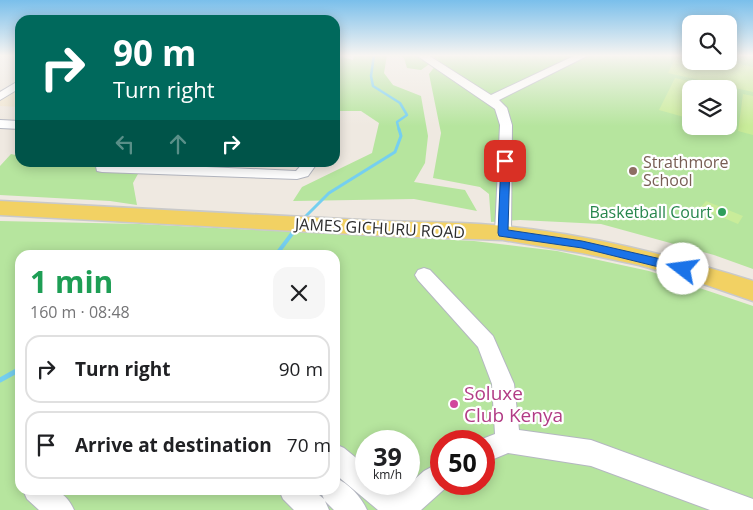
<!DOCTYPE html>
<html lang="en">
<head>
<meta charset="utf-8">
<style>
  body { margin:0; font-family:"Open Sans",sans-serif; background:#f6f6f6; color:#202124; height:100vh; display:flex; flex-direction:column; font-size:19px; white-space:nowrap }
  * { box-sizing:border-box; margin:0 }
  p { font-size:16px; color:#757577 }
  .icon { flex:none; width:28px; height:28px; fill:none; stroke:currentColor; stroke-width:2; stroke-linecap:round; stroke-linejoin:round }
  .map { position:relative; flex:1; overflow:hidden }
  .details { position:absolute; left:15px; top:250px; width:325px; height:245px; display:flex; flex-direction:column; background:#fff; border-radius:15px; box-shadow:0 2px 12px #0003 }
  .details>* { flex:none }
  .top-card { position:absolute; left:15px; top:15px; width:325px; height:152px; border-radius:15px; box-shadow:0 2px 12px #0003; background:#00695c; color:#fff; overflow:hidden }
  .tools { position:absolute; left:682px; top:15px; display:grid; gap:10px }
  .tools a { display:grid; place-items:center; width:55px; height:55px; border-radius:10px; background:#fff; box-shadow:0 2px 12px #0003; font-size:25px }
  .speed { position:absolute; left:355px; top:430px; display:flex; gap:10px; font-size:25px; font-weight:700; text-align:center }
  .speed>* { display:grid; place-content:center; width:65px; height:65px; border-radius:50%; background:#fff; box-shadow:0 2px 12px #0003; line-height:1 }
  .speed small { font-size:12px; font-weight:400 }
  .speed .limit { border:8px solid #d22; background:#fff; color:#111 }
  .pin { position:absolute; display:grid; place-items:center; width:42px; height:42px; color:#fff; margin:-21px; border-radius:10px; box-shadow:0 2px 8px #0006 }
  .me { position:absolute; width:55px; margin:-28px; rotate:285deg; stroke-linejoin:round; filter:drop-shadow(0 0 4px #0008) }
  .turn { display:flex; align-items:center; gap:18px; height:105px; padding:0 15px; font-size:22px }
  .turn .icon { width:65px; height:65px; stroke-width:2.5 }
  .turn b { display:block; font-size:35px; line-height:42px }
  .lanes { display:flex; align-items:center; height:48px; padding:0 15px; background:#0003; justify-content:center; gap:25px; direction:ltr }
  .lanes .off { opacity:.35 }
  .round { display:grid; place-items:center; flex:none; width:52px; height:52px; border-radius:15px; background:#f6f6f6 }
  .head { display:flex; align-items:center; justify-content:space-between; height:85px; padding:0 15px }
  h1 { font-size:30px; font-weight:700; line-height:38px; color:#1e9e55 }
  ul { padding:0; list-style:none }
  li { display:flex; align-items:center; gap:15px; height:68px; margin:0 10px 8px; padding:0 5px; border:2px solid #e0e0e0; border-radius:15px }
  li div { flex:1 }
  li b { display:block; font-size:19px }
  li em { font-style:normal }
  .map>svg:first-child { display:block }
</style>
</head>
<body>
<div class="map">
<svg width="753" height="510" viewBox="0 0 753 510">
  <rect width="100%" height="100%" fill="#efe9e1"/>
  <path fill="#f0e6d1" d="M20,84V107L0,106V98Z"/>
  <path fill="#b6e59e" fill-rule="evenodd" d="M335,55L353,60L354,55H387L384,73L393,85L421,96L428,136L425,163L414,182L465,190L477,211L414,199L293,201L302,187L372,153L379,123L361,111H335Z
    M399,55H427L435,60L421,70L407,68L404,58Z
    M431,55H691V61H729V55H753V269L714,255L601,224L520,220L491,222L489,194L480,187L433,178L441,133L429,74L439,61ZM691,89H729V126H691Z
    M11,154L20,156V162L144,163L133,183L137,205L110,201L0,195V166Z
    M0,221L139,224L474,241L557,251L649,271L753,306V510H0ZM20,255H335V490H20ZM366,441H409V484H366ZM441,441H484V484H441Z"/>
  <path fill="#c9ec9a" d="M677,55H691V61H727L753,67V92L668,73Z
    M675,78L722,89H691V119L659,110Z
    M743,94L753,96V135L738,131Z
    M706,201L743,216L738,224L700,208Z"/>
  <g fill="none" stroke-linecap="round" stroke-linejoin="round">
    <path stroke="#75cff0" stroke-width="2.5" d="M374,55L371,76L373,86L400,103L407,115L397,122L399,130"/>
    <path stroke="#75cff0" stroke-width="3" d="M301,221L329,193L395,152L401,136L399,129"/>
    <path stroke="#75cff0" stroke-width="4" d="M276,255L297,227"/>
    <path stroke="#75cff0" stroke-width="5" d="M0,380L20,369"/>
    <defs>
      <path id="minor" d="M416,55H428L491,95L576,55H589L499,100L507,108L512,125L511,233L509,237L503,239L497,237L495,233L500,125L495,109Z
        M20,80V88L0,100V92Z
        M0,120L20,121V129L0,128Z
        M95,162L296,171L304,162H318L308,176L297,179L102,172L97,171Z
        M424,268L430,270L493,336L514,384L519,430L591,440L753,499V510H710L591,466L508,453L484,463V441H477L495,434L492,384L478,347L418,280L415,275L418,270Z
        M335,444L344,448L366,466V484H388L399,493L424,471L441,462V484H450L421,510H378L335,474Z
        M335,478C349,483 361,497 367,510H334L325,501L329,510H294L283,499L279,490H313L324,499L320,490H335Z
        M23,490C46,490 63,485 74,510H39L27,499Z"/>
      <path id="major" d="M0,201C121,208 242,214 362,220C409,223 457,221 504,226C589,234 672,256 753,281V301L695,281L639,265L582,253L503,240L390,236L0,215Z"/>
    </defs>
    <use href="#minor" stroke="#b4b7c1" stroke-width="2"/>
    <use href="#major" stroke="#c9c9c9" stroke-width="3"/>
    <use href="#minor" fill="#fff" fill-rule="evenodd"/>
    <use href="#major" fill="#f2d163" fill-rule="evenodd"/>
  </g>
  <linearGradient id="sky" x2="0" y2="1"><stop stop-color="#7abfeb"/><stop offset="0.44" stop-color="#f8f5f2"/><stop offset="1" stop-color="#f8f5f2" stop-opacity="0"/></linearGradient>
  <rect width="753" height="126" fill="url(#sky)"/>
  <path fill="#1a73e8" stroke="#114b97" d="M505,158L510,161L508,230L582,241L683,264L689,269L687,272L683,273L582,248L499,236L498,233L501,161Z"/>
  <circle fill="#8d6e63" stroke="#fff" stroke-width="2" cx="633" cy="171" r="5"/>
  <circle fill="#2e9e5b" stroke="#fff" stroke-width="2" cx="722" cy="212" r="5"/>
  <circle fill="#d1479c" stroke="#fff" stroke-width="2" cx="454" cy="404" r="5"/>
  <g text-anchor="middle" stroke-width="4.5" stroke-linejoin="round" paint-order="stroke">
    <g font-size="16" fill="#785e54" stroke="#fff" text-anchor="start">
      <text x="643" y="168">Strathmore<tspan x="643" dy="18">School</tspan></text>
    </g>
    <g font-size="16" fill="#27864d" stroke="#fff" text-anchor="end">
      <text x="712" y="218">Basketball Court</text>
    </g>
    <g font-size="16" fill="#2e2e2e" stroke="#fff">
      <text transform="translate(380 228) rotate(3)" y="6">JAMES GICHURU ROAD</text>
    </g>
    <g font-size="19" fill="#b23c85" stroke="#fff" text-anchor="start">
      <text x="464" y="400">Soluxe<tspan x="464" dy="22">Club Kenya</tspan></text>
    </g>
  </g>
</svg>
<div class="tools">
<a><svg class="icon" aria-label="search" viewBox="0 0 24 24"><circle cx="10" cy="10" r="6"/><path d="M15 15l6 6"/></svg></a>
<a><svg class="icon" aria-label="layers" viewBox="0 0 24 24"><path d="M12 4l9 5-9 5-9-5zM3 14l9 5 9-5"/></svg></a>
</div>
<div class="speed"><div>39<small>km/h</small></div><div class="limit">50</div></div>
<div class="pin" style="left:505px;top:161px;background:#d93025"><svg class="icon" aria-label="arrive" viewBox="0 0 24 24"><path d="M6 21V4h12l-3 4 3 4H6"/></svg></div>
<svg class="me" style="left:683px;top:269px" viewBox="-20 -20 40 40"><circle r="19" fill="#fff"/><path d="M0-13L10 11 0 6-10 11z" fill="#1a73e8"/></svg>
<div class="top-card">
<div class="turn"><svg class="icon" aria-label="right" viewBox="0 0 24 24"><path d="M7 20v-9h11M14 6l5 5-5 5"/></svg><div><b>90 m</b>Turn right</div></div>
<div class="lanes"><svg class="icon off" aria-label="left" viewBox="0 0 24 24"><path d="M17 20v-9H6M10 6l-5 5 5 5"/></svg><svg class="icon off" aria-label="ahead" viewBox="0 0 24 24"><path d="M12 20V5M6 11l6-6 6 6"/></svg><svg class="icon" aria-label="right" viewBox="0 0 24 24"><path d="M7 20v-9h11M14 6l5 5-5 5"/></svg></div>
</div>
<section class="details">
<div class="head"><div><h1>1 min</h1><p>160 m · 08:48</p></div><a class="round"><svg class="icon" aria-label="close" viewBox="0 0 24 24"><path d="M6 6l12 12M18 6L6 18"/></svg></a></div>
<ul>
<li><svg class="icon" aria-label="right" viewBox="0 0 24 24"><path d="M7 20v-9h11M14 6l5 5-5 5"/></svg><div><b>Turn right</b></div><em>90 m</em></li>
<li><svg class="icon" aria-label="arrive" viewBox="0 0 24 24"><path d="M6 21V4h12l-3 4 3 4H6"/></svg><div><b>Arrive at destination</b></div><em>70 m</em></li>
</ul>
</section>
</div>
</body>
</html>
